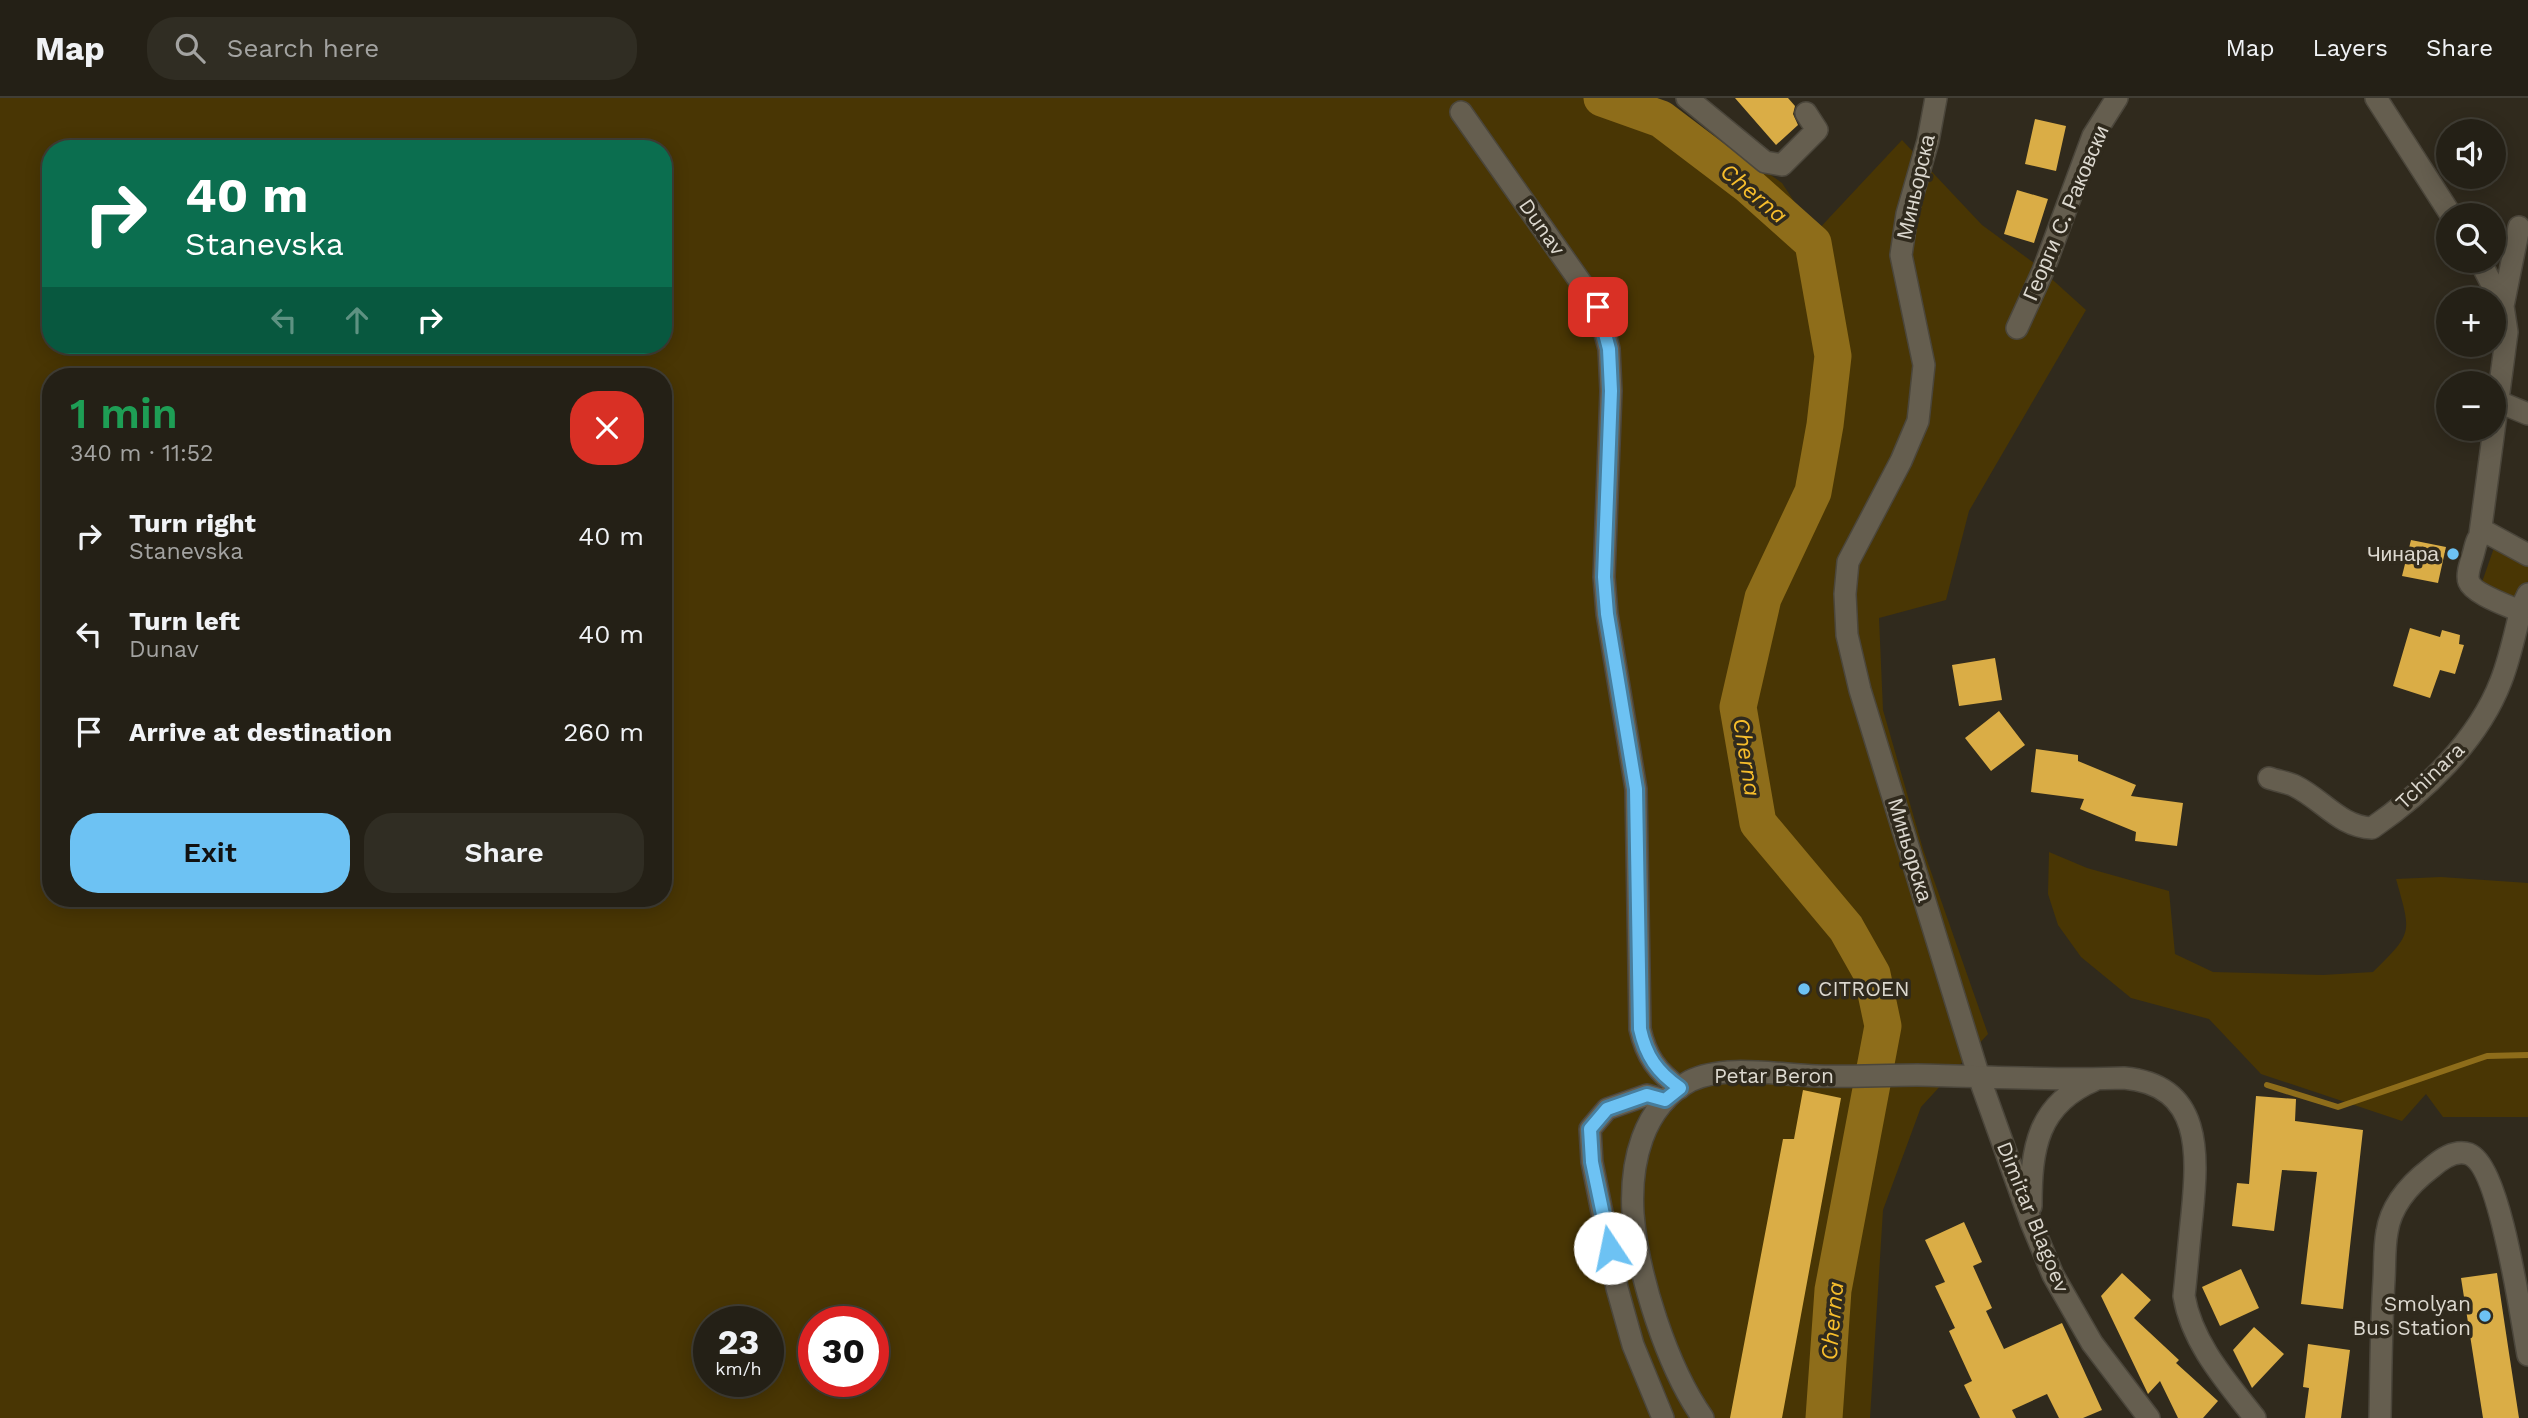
<!DOCTYPE html>
<html lang="en">
<head>
<meta charset="utf-8">
<style>
  body { margin:0; font-family:"Work Sans",sans-serif; background:#302d23; color:#f1f3f6; height:100vh; display:flex; flex-direction:column; font-size:26px; white-space:nowrap }
  * { box-sizing:border-box; margin:0 }
  p { font-size:23px; color:#a3a3a1 }
  .icon { flex:none; width:38px; height:38px; fill:none; stroke:currentColor; stroke-width:2; stroke-linecap:round; stroke-linejoin:round }
  .map { position:relative; flex:1; overflow:hidden }
  .details { position:absolute; left:42px; top:270px; width:630px; height:539px; display:flex; flex-direction:column; background:#242016; border-radius:28px; box-shadow:0 4px 18px #0003,0 0 0 2px #413e35 }
  .details>* { flex:none }
  .hud { position:absolute; left:42px; top:42px; width:630px; height:214px; border-radius:28px; box-shadow:0 4px 18px #0003,0 0 0 2px #413e35; background:#0b6e4f; color:#fff; overflow:hidden }
  .controls { position:absolute; left:2436px; top:21px; display:grid; gap:14px }
  .controls a { display:grid; place-items:center; width:70px; height:70px; border-radius:50%; background:#242016; box-shadow:0 4px 18px #0003,0 0 0 2px #413e35; font-size:35px }
  .speed { position:absolute; left:693px; top:1208px; display:flex; gap:14px; font-size:35px; font-weight:700; text-align:center }
  .speed>* { display:grid; place-content:center; width:91px; height:91px; border-radius:50%; background:#242016; box-shadow:0 4px 18px #0003,0 0 0 2px #413e35; line-height:1 }
  .speed small { font-size:18px; font-weight:400 }
  .speed .limit { border:10px solid #d22; background:#fff; color:#111 }
  .pin { position:absolute; display:grid; place-items:center; width:60px; height:60px; color:#fff; margin:-30px; border-radius:14px; box-shadow:0 4px 10px #0006 }
  .me { position:absolute; width:77px; margin:-38px; rotate:349deg; stroke-linejoin:round; filter:drop-shadow(0 0 5px #0008) }
  .turn { display:flex; align-items:center; gap:24px; height:147px; padding:0 28px; font-size:32px }
  .turn .icon { width:91px; height:91px; stroke-width:2.5 }
  .turn b { display:block; font-size:49px; line-height:60px }
  .lanes { display:flex; align-items:center; height:66px; padding:0 28px; background:#0003; justify-content:center; gap:35px; direction:ltr }
  .lanes .off { opacity:.35 }
  .round { display:grid; place-items:center; flex:none; width:74px; height:74px; border-radius:28px; background:#302d23 }
  .headline { display:flex; align-items:center; justify-content:space-between; height:119px; padding:0 28px }
  h1 { font-size:42px; font-weight:600; line-height:52px; color:#1e9e55 }
  .action { display:flex; gap:14px; margin-top:auto; padding:14px 28px }
  .action a { flex:1; height:80px; border-radius:28px; background:#6dc2f3; color:#111; font-size:28px; font-weight:600; line-height:80px; text-align:center }
  .action a+a { background:#302d23; color:#f1f3f6 }
  ul { padding:0; list-style:none }
  li { display:flex; align-items:center; gap:21px; height:98px; padding:0 28px }
  li div { flex:1 }
  li b { display:block; font-size:26px }
  li em { font-style:normal }
  header { display:flex; align-items:center; gap:42px; box-sizing:border-box; height:98px; padding:0 35px; background:#242016; border-bottom:2px solid #413e35 }
  header strong { font-size:33px }
  nav { display:flex; gap:38px; margin-inline-start:auto; font-size:24px }
  .search { width:490px; height:63px; background:#302d23; display:flex; align-items:center; gap:18px; box-sizing:border-box; padding:0 24px; border-radius:28px; color:#a3a3a1; font-size:26px }
  .map>svg:first-child { display:block }
</style>
</head>
<body>
<header>
<strong>Map</strong>
<div class="search"><svg class="icon" aria-label="search" viewBox="0 0 24 24"><circle cx="10" cy="10" r="6"/><path d="M15 15l6 6"/></svg>Search here</div>
<nav><a>Map</a><a>Layers</a><a>Share</a></nav>
</header>
<div class="map">
<svg width="2528" height="1320" viewBox="0 0 2528 1320">
  <rect width="100%" height="100%" fill="#302a1d"/>
  <path fill="#493604" fill-rule="evenodd" d="M0,0H1650L1710,35L1782,85L1815,135L1902,42L1982,127L2034,165L2086,212L1969,413L1946,502L1879,520L1883,612L1923,751L1988,936L1921,1009L1883,1112L1870,1320H0ZM51,51H663V247H51ZM51,278H663V800H51ZM709,1223H768V1283H709ZM814,1223H873V1283H814Z
    M2495,447L2528,467V483L2519,505L2482,484Z
    M2049,754L2087,770L2169,793L2175,856L2213,874L2323,877L2373,874C2414,834 2411,835 2396,781L2441,779L2528,785V1019H2443L2426,996L2402,1023L2261,976L2209,921L2131,900L2081,859L2058,827L2048,796Z"/>
  <g fill="none" stroke-linecap="round" stroke-linejoin="round">
    <path stroke="#8e6d1a" stroke-width="6" d="M2267,987L2338,1009L2487,958L2528,957"/>
    <path stroke="#8e6d1a" stroke-width="37" d="M1602,0L1661,21L1748,87L1813,145L1833,258L1825,327L1813,394L1763,500L1738,609L1758,725L1846,830L1872,876L1883,928L1833,1192L1824,1320"/>
  </g>
  <path fill="#daad46" d="M1735,0H1788L1795,8L1793,16L1798,27L1776,47Z
    M2035,21L2066,28L2056,73L2025,66Z
    M2017,92L2048,101L2034,145L2004,136Z
    M2411,442L2446,449L2438,485L2402,478Z
    M2410,530L2440,539L2442,532L2460,537L2459,546L2464,547L2455,576L2440,572L2430,600L2393,588Z
    M1995,560L2002,602L1959,608L1952,567Z
    M1999,613L2025,647L1991,673L1965,640Z
    M2036,651L2078,657V663L2136,687L2131,698L2183,705L2177,748L2135,743L2136,734L2080,711L2084,701L2031,694Z
    M1803,992L1841,1000L1782,1320H1730L1783,1041H1794Z
    M2256,998L2296,1001L2295,1023L2363,1032L2343,1211L2301,1206L2317,1074L2282,1072L2274,1133L2232,1128L2237,1085L2249,1086Z
    M1964,1124L1982,1164L1973,1168L1992,1210L1986,1213L2004,1251L2062,1225L2102,1312L2083,1320H2059L2047,1296L2012,1312L2016,1320H1980L1964,1287L1972,1283L1949,1233L1955,1230L1935,1188L1945,1184L1925,1142Z
    M2241,1171L2259,1210L2220,1228L2202,1189Z
    M2122,1175L2151,1202L2134,1220L2179,1262L2176,1265L2218,1303L2203,1320H2178L2160,1283L2148,1296L2101,1198Z
    M2497,1175L2509,1255L2519,1320H2483L2461,1180Z
    M2254,1229L2284,1256L2252,1290L2233,1252Z
    M2308,1246L2350,1252L2341,1320H2305L2309,1290L2303,1289Z"/>
  <g fill="none" stroke-linecap="round" stroke-linejoin="round">
    <defs>
      <path id="street" d="M1687,0L1765,64L1782,67L1817,32L1806,15
        M1936,0L1928,43L1907,116L1901,157L1924,267L1918,323L1901,363L1848,464L1845,496L1847,537L1860,592L1979,979
        M2376,0L2451,117
        M1461,14L1598,209L1609,251L1611,293L1604,479L1607,516L1636,691L1640,931C1646,958 1657,974 1680,990
        M2503,208L2519,129
        M2017,230L2043,173L2093,38L2117,0
        M2499,304L2528,316
        M2480,436L2507,234L2503,208L2480,163
        M2528,457L2486,434C2476,438 2476,447 2473,457C2471,464 2466,477 2469,484C2473,495 2506,507 2517,512L2521,511L2528,496
        M2269,680C2277,683 2287,684 2295,688C2322,701 2340,729 2372,730C2424,694 2478,643 2501,583C2510,560 2515,535 2521,511
        M1663,1320L1633,1247L1617,1190L1592,1064L1590,1031L1607,1011L1647,997L1665,1002
        M2380,1320C2381,1274 2381,1228 2384,1182C2385,1166 2384,1150 2387,1134C2391,1107 2410,1086 2431,1070C2441,1061 2455,1051 2469,1056C2501,1069 2521,1221 2528,1257"/>
      <path id="secondary" d="M1979,979L2031,1124L2053,1177L2092,1245L2149,1320
        M2031,1108C2031,1051 2037,1006 2095,982
        M1703,1320C1667,1269 1638,1178 1633,1116C1630,1065 1642,1009 1690,983C1723,966 1780,977 1816,978C1850,979 1884,977 1917,977C1986,978 2055,983 2124,980C2203,987 2198,1056 2192,1117C2189,1144 2187,1171 2184,1198C2192,1245 2226,1283 2255,1320"/>
    </defs>
    <use href="#street" stroke="#4b463b" stroke-width="24"/>
    <use href="#secondary" stroke="#4b463b" stroke-width="24"/>
    <use href="#street" stroke="#655e4f" stroke-width="21"/>
    <use href="#secondary" stroke="#655e4f" stroke-width="21"/>
  </g>
  <g fill="none" stroke-linecap="round" stroke-linejoin="round">
    <defs>
      <path id="route" d="M1598,209L1609,251L1611,293L1604,479L1607,516L1636,691L1640,931C1646,958 1657,974 1680,990L1665,1002L1647,997L1607,1011L1590,1031L1592,1064L1610,1150"/>
    </defs>
    <use href="#route" stroke="#477e9e" stroke-width="18"/>
    <use href="#route" stroke="#6dc2f3" stroke-width="12"/>
  </g>
  <g fill="#6dc2f3" stroke="#302a1d" stroke-width="2.5">
    <circle cx="2453" cy="456" r="7"/>
    <circle cx="1804" cy="891" r="7"/>
    <circle cx="2485" cy="1218" r="7"/>
  </g>
  <g text-anchor="middle" stroke-width="7" stroke-linejoin="round" paint-order="stroke">
    <g font-size="21" fill="#dcd8cf" stroke="#302a1d">
      <text transform="translate(1916 89) rotate(-77)" y="7">Миньорска</text>
      <text transform="translate(2066 115) rotate(-67)" y="7">Георги С. Раковски</text>
      <text transform="translate(1542 129) rotate(55)" y="7">Dunav</text>
      <text transform="translate(2430 678) rotate(-44)" y="7">Tchinara</text>
      <text transform="translate(1910 752) rotate(73)" y="7">Миньорска</text>
      <text x="1774" y="985">Petar Beron</text>
      <text transform="translate(2033 1119) rotate(68)" y="7">Dimitar Blagoev</text>
    </g>
    <g font-size="21" fill="#dcd8cf" stroke="#302a1d" text-anchor="end">
      <text x="2439" y="463">Чинара</text>
      <text x="1818" y="898" text-anchor="start">CITROEN</text>
      <text x="2471" y="1213">Smolyan<tspan x="2471" dy="24">Bus Station</tspan></text>
    </g>
    <g font-size="23" font-style="italic" fill="#f6bd2c" stroke="#302a1d">
      <text transform="translate(1754 95) rotate(40)" y="8">Cherna</text>
      <text transform="translate(1747 659) rotate(81)" y="8">Cherna</text>
      <text transform="translate(1832 1223) rotate(-85)" y="8">Cherna</text>
    </g>
  </g>
</svg>
<div class="controls">
<a><svg class="icon" aria-label="sound" viewBox="0 0 24 24"><path d="M4 9h4l5-4v14l-5-4H4zM17 9q2 3 0 6"/></svg></a>
<a><svg class="icon" aria-label="search" viewBox="0 0 24 24"><circle cx="10" cy="10" r="6"/><path d="M15 15l6 6"/></svg></a>
<a>+</a>
<a>−</a>
</div>
<div class="speed"><div>23<small>km/h</small></div><div class="limit">30</div></div>
<div class="pin" style="left:1598px;top:209px;background:#d93025"><svg class="icon" aria-label="arrive" viewBox="0 0 24 24"><path d="M6 21V4h12l-3 4 3 4H6"/></svg></div>
<svg class="me" style="left:1610px;top:1150px" viewBox="-20 -20 40 40"><circle r="19" fill="#fff"/><path d="M0-13L10 11 0 6-10 11z" fill="#6dc2f3"/></svg>
<div class="hud">
<div class="turn"><svg class="icon" aria-label="right" viewBox="0 0 24 24"><path d="M7 20v-9h11M14 6l5 5-5 5"/></svg><div><b>40 m</b>Stanevska</div></div>
<div class="lanes"><svg class="icon off" aria-label="left" viewBox="0 0 24 24"><path d="M17 20v-9H6M10 6l-5 5 5 5"/></svg><svg class="icon off" aria-label="ahead" viewBox="0 0 24 24"><path d="M12 20V5M6 11l6-6 6 6"/></svg><svg class="icon" aria-label="right" viewBox="0 0 24 24"><path d="M7 20v-9h11M14 6l5 5-5 5"/></svg></div>
</div>
<section class="details">
<div class="headline"><div><h1>1 min</h1><p>340 m · 11:52</p></div><a class="round" style="background:#d93025;color:#fff"><svg class="icon" aria-label="close" viewBox="0 0 24 24"><path d="M6 6l12 12M18 6L6 18"/></svg></a></div>
<ul>
<li><svg class="icon" aria-label="right" viewBox="0 0 24 24"><path d="M7 20v-9h11M14 6l5 5-5 5"/></svg><div><b>Turn right</b><p>Stanevska</p></div><em>40 m</em></li>
<li><svg class="icon" aria-label="left" viewBox="0 0 24 24"><path d="M17 20v-9H6M10 6l-5 5 5 5"/></svg><div><b>Turn left</b><p>Dunav</p></div><em>40 m</em></li>
<li><svg class="icon" aria-label="arrive" viewBox="0 0 24 24"><path d="M6 21V4h12l-3 4 3 4H6"/></svg><div><b>Arrive at destination</b></div><em>260 m</em></li>
</ul>
<div class="action"><a>Exit</a><a>Share</a></div>
</section>
</div>
</body>
</html>
